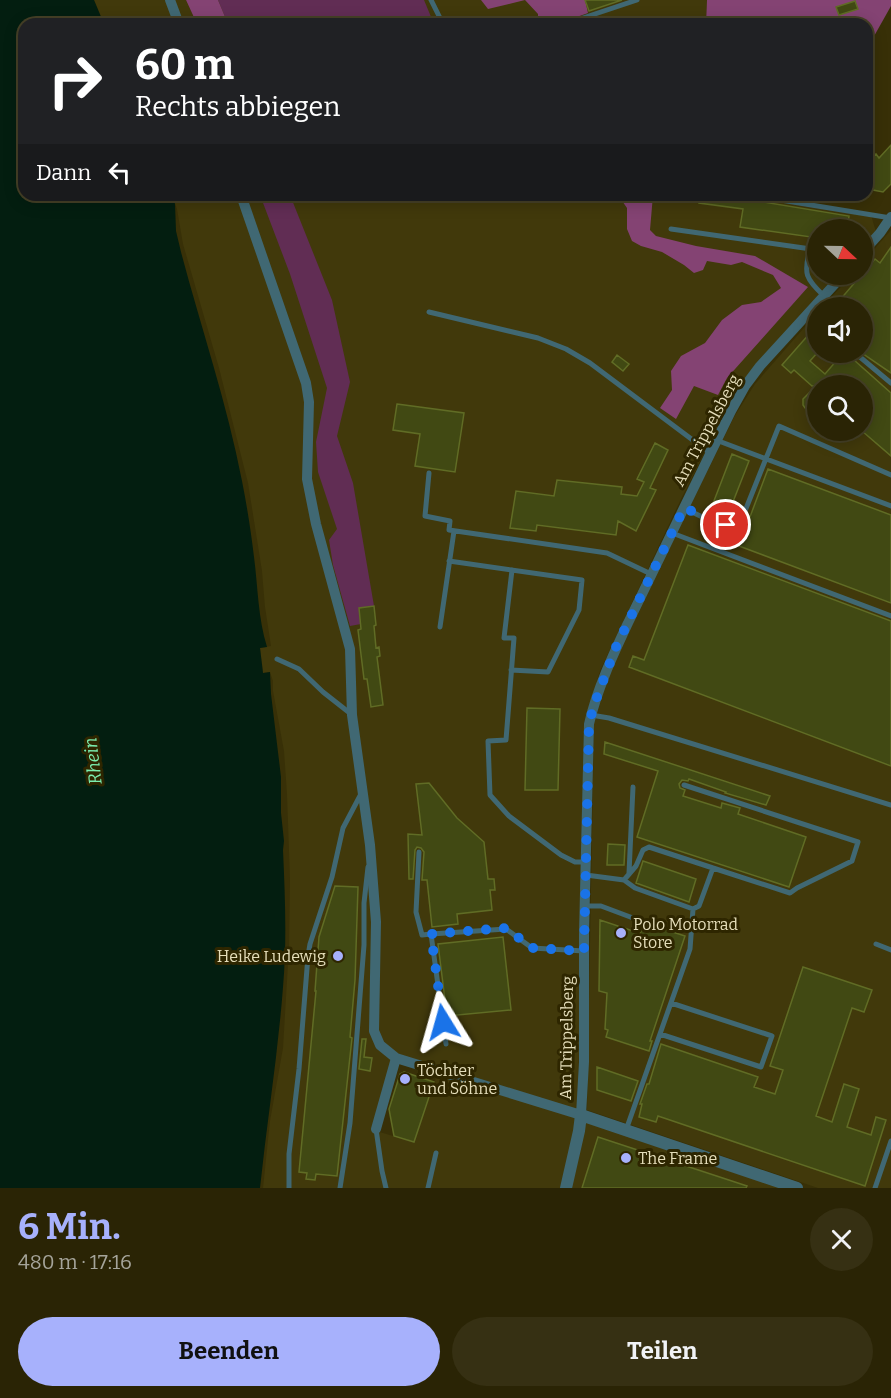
<!DOCTYPE html>
<html lang="de">
<head>
<meta charset="utf-8">
<style>
  body { margin:0; font-family:Bitter,serif; background:#363013; color:#f1f3f6; height:100vh; display:flex; flex-direction:column; font-size:22px; white-space:nowrap }
  * { box-sizing:border-box; margin:0 }
  p { font-size:20px; color:#a5a49a }
  .icon { flex:none; width:33px; height:33px; fill:none; stroke:currentColor; stroke-width:2; stroke-linecap:round; stroke-linejoin:round }
  .map { position:relative; height:1188px; overflow:hidden }
  .sheet { display:flex; flex-direction:column; background:#2a2405; flex:1 }
  .sheet>* { flex:none }
  .guide { position:absolute; left:18px; top:18px; width:855px; height:183px; border-radius:18px; box-shadow:0 3px 15px #0003,0 0 0 2px #464127; background:#202124; color:#fff; overflow:hidden }
  .needle { width:39px; rotate:112deg }
  .fabs { position:absolute; left:807px; top:219px; display:grid; gap:12px }
  .fabs a { display:grid; place-items:center; width:66px; height:66px; border-radius:50%; background:#2a2405; box-shadow:0 3px 15px #0003,0 0 0 2px #464127; font-size:30px }
  .pin { position:absolute; display:grid; place-items:center; width:51px; height:51px; color:#fff; margin:-26px; border:3px solid #fff; border-radius:50%; box-shadow:0 2px 6px #0007 }
  .me { position:absolute; width:66px; margin:-33px; rotate:352deg; stroke-linejoin:round; filter:drop-shadow(0 0 4px #0008) }
  .turn { display:flex; align-items:center; gap:21px; height:126px; padding:0 18px; font-size:27px }
  .turn .icon { width:78px; height:78px; stroke-width:2.5 }
  .turn b { display:block; font-size:42px; line-height:51px }
  .then { display:flex; align-items:center; height:57px; padding:0 18px; background:#0003; gap:12px; font-size:22px }
  .round { display:grid; place-items:center; flex:none; width:63px; height:63px; border-radius:32px; background:#363013 }
  .head { display:flex; align-items:center; justify-content:space-between; height:102px; padding:0 18px }
  h1 { font-size:36px; font-weight:700; line-height:45px; color:#a7b1fc }
  .button { display:flex; gap:12px; margin-top:auto; padding:12px 18px }
  .button a { flex:1; height:69px; border-radius:36px; background:#a7b1fc; color:#111; font-size:24px; font-weight:700; line-height:69px; text-align:center }
  .button a+a { background:#363013; color:#f1f3f6 }
  .map>svg:first-child { display:block }
</style>
</head>
<body>
<div class="map">
<svg width="891" height="1188" viewBox="0 0 891 1188">
  <rect width="100%" height="100%" fill="#383007"/>
  <path fill="#41390b" fill-rule="evenodd" d="M94,0H186L197,24H104Z
    M218,0H707L706,24H228Z
    M172,195H757L871,215L876,232L863,247L862,230H818V274L838,275L749,373L732,398L681,499L600,671L584,723L578,1118L560,1188H263L270,1121L283,1048L289,947L290,880L287,794L284,751L273,691V681L270,672L263,673L260,648L271,646L265,607L262,571L248,483L219,368L183,244L177,209ZM394,1062L437,1069L435,1082L414,1142L376,1131Z
    M891,230V1188H818L587,1110L594,723L600,699L622,644L734,417L755,384L817,313L818,352H862V308L822,307L852,275L862,274L863,262ZM818,386H862V430H818Z
    M586,1122L781,1188H570Z"/>
  <path fill="#612d54" d="M218,0H424L434,24H228Z
    M260,195H290L332,300L350,382L337,436L353,483L374,606L361,624L350,626L333,565L329,540L337,529L318,472L316,442L327,388L290,274Z"/>
  <path fill="#844373" d="M186,0H218L228,24H197Z
    M481,0H585L588,13L557,24H538V14L525,0L488,9Z
    M707,0H891V6L873,38L867,37V24H706Z
    M618,195H653L650,230L656,236L696,246L755,256L808,287L727,378L718,395L694,386L676,419L660,408L672,390L671,371L681,356L705,343L722,320L742,305L761,302L781,288L773,275L742,262L731,265L707,261L703,270L694,273L684,265L662,252L641,246L632,241L627,229V208Z"/>
  <path fill="#031e10" d="M0,0H94L104,24H24V195H172L175,204L176,231L181,252C201,328 227,403 242,481C247,506 251,532 254,557C258,588 258,618 267,647L260,648L263,673L270,672L271,694L281,777V813L284,841L283,850C285,896 287,941 283,987C278,1054 267,1121 260,1188H0Z"/>
  <path fill="#414913" stroke="#606c25" stroke-width="1.5" d="M585,0H622L589,11Z
    M855,1L858,9L839,15L836,7Z
    M891,145V184L883,192L873,190L867,183V172L872,167L868,163L876,154L879,158Z
    M700,195H720L849,216L847,230H818V238L740,227L743,209L699,203Z
    M891,247V373L862,353V308H833L875,259L880,263Z
    M810,333L818,340V352L810,361L825,374L844,352H845L891,393V456L862,431V386H818V410L811,411L805,408L803,405V399L816,386H812L794,370L791,373L782,365Z
    M617,355L629,364L623,371L612,362Z
    M397,404L464,413L455,472L415,466L420,434L393,430Z
    M655,443L668,450L650,488L656,490L636,531L618,521L616,535L537,525L536,531L510,528L516,491L554,496L557,480L622,487L621,494L637,496L644,482L637,479Z
    M732,454L749,461L729,512L712,506Z
    M768,469L891,515V603L739,546Z
    M688,545L891,621V766L629,667L633,656L644,660Z
    M374,606L376,625L374,626L376,648L379,647L380,656L377,657L383,705L371,707L367,679H364L358,630L361,629L359,608Z
    M527,708L560,709L558,790H525Z
    M605,742L770,796L766,805L725,793L726,792L689,779L688,781L682,780L679,784L680,788L685,790L683,796L721,808L722,803L740,808L738,814L806,837L789,887L637,837L658,771L604,754Z
    M429,783L457,818L484,842L488,879H494L495,890H490L492,910L457,914L458,924L432,927L427,880H422L424,852L421,848L417,847L415,850L413,879H409L408,834L422,835L416,784Z
    M608,844L625,845L624,865H607Z
    M643,861L696,879L689,902L636,883Z
    M335,886L358,887L355,980L350,1037L352,1038L337,1176L316,1174L315,1180L306,1179L307,1173L299,1172L316,991H315L319,937Z
    M600,920L618,926V939L622,927L640,934L643,925L645,923L685,936L650,1041H652L649,1051L606,1037L608,1030L605,1029L607,993L599,991Z
    M503,937L511,1010L447,1016L438,944Z
    M803,967L872,990L864,1012L852,1008L816,1116L832,1122L844,1084L859,1089L847,1127L871,1135L876,1117L886,1120L865,1186L658,1116L656,1122L639,1117L642,1104H640L647,1084H649L661,1044L758,1077L754,1087L775,1094L783,1070L770,1066Z
    M362,1039H366L364,1057L372,1058L370,1071L359,1069Z
    M597,1067L638,1081L631,1101L597,1090Z
    M404,1072L434,1082L414,1142L394,1136L389,1109L400,1074Z
    M598,1137L747,1186L746,1188H582Z"/>
  <g fill="none" stroke-linecap="round" stroke-linejoin="round">
    <path stroke="#406873" stroke-width="5" d="M431,0L443,24
      M565,24L637,0
      M750,195L891,218
      M671,229L818,250
      M810,249C803,274 806,279 824,296
      M429,312L538,338L566,349L590,363L710,453
      M854,352L891,383
      M716,440L891,506
      M429,473L425,516L450,521L449,530L607,553L651,574
      M684,508C701,516 723,531 741,521L779,426L891,475
      M672,533L891,616
      M449,561L582,580L579,610L548,672L511,670
      M512,570L504,638H514L506,740L488,741L490,795L509,816L561,855L575,862H585
      M440,627L454,531
      M277,659L299,669L323,692L351,714
      M591,715L609,718L891,805
      M684,785L858,842L852,861L797,888L790,893L713,868
      M419,852L416,912L422,935L431,934
      M629,873L633,787
      M586,875L624,880L635,888L693,909L699,906L713,868L649,847L643,850L636,866L624,880
      M585,906H601L641,921
      M876,944L891,950
      M660,1034L761,1067L772,1036L671,1003
      M446,1044L431,934L506,929L532,948L584,951
      M376,1129L382,1171L386,1188
      M626,1130L690,949L693,909
      M289,1188V1154L299,1069L308,956L310,944L332,877L343,828L362,792
      M340,1188L350,1123L364,945V903L368,867
      M428,1188L436,1153
      M875,1188L891,1141"/>
    <path stroke="#406873" stroke-width="10" d="M170,0L179,24
      M241,195L306,383L309,402L307,479L316,524L350,649L352,715L370,845L376,922L374,1031L380,1045L396,1058L581,1115L584,1062V934L589,724C597,689 613,655 628,623L731,411L745,386L760,366L844,274
      M862,253L880,233L891,217
      M376,1129L396,1058"/>
    <path stroke="#406873" stroke-width="12" d="M566,1188L579,1131L581,1115L797,1188"/>
  </g>
  <g fill="none" stroke-linecap="round" stroke-linejoin="round">
    <path stroke="#1a73e8" stroke-width="10" stroke-dasharray="0 18" d="M443,1022L431,934L506,928L532,948L584,951L589,724L594,705L616,647L684,508L726,525"/>
  </g>
  <g fill="#a7b1fc" stroke="#2e2600" stroke-width="2">
    <circle cx="621" cy="933" r="6"/>
    <circle cx="338" cy="956" r="6"/>
    <circle cx="405" cy="1079" r="6"/>
    <circle cx="626" cy="1158" r="6"/>
  </g>
  <g text-anchor="middle" stroke-width="6" stroke-linejoin="round" paint-order="stroke">
    <g font-size="16" fill="#e5deba" stroke="#2e2600">
      <text transform="translate(706 430) rotate(-62)" y="6">Am Trippelsberg</text>
      <text transform="translate(566 1038) rotate(-89)" y="6">Am Trippelsberg</text>
    </g>
    <g font-size="16" fill="#e5deba" stroke="#2e2600" text-anchor="start">
      <text x="633" y="930">Polo Motorrad<tspan x="633" dy="18">Store</tspan></text>
      <text x="326" y="962" text-anchor="end">Heike Ludewig</text>
      <text x="417" y="1076">Töchter<tspan x="417" dy="18">und Söhne</tspan></text>
      <text x="638" y="1164">The Frame</text>
    </g>
    <g font-size="18" font-style="italic" fill="#7beeaf" stroke="#2e2600">
      <text transform="translate(93 761) rotate(-97)" y="6">Rhein</text>
    </g>
  </g>
</svg>
<div class="fabs">
<a><svg class="needle" viewBox="-14 -14 28 28"><path d="M0-13l5 13h-10z" fill="#e53935"/><path d="M0 13l5-13h-10z" fill="#a5a49a"/></svg></a>
<a><svg class="icon" aria-label="sound" viewBox="0 0 24 24"><path d="M4 9h4l5-4v14l-5-4H4zM17 9q2 3 0 6"/></svg></a>
<a><svg class="icon" aria-label="search" viewBox="0 0 24 24"><circle cx="10" cy="10" r="6"/><path d="M15 15l6 6"/></svg></a>
</div>
<div class="pin" style="left:726px;top:525px;background:#d93025"><svg class="icon" aria-label="arrive" viewBox="0 0 24 24"><path d="M6 21V4h12l-3 4 3 4H6"/></svg></div>
<svg class="me" style="left:443px;top:1022px" viewBox="-20 -20 40 40"><path d="M0-17L14 15 0 8-14 15z" fill="#1a73e8" stroke="#fff" stroke-width="4"/></svg>
<div class="guide">
<div class="turn"><svg class="icon" aria-label="right" viewBox="0 0 24 24"><path d="M7 20v-9h11M14 6l5 5-5 5"/></svg><div><b>60 m</b>Rechts abbiegen</div></div>
<div class="then">Dann<svg class="icon" aria-label="left" viewBox="0 0 24 24"><path d="M17 20v-9H6M10 6l-5 5 5 5"/></svg></div>
</div>
</div>
<section class="sheet">
<div class="head"><div><h1>6 Min.</h1><p>480 m · 17:16</p></div><a class="round"><svg class="icon" aria-label="close" viewBox="0 0 24 24"><path d="M6 6l12 12M18 6L6 18"/></svg></a></div>
<div class="button"><a>Beenden</a><a>Teilen</a></div>
</section>
</body>
</html>
